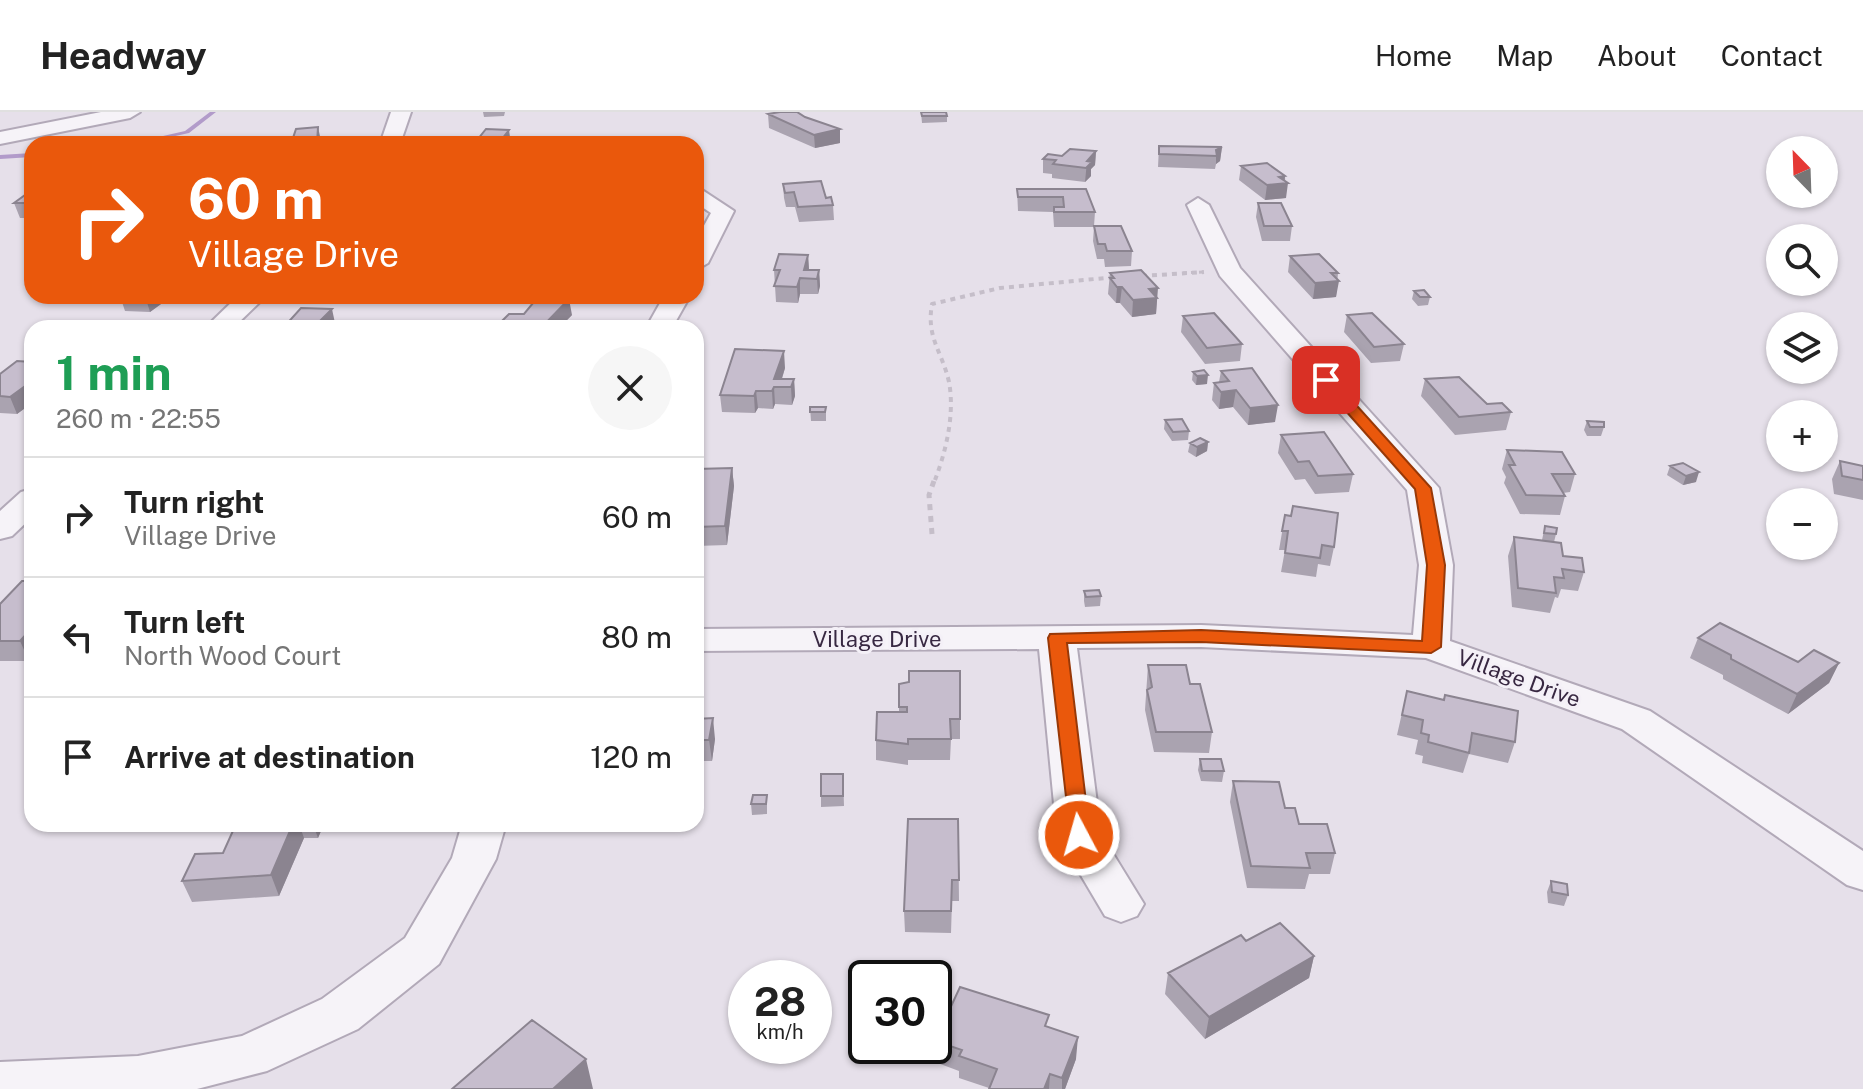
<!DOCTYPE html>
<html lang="en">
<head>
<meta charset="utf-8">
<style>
  body { margin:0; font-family:"Public Sans",sans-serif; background:#f6f6f6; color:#222; height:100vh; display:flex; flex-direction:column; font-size:30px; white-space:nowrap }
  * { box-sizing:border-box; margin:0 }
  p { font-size:26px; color:#767676 }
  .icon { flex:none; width:44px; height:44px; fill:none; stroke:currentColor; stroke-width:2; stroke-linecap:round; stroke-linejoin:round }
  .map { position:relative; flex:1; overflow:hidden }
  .side { position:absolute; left:24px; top:208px; width:680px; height:512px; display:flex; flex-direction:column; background:#fff; border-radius:24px; box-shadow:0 2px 6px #0004 }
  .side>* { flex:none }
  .guide { position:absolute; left:24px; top:24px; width:680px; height:168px; border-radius:24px; box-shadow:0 2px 6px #0004; background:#ea580c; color:#fff; overflow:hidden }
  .needle { width:52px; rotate:337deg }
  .fabs { position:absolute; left:1766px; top:24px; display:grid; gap:16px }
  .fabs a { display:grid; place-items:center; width:72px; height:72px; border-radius:50%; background:#fff; box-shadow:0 2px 6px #0004; font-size:40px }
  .speed { position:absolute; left:728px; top:848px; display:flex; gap:16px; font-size:40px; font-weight:700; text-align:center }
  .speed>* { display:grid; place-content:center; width:104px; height:104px; border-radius:50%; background:#fff; box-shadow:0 2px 6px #0004; line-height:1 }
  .speed small { font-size:20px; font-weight:400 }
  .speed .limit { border:4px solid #111; border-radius:12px; background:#fff; color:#111 }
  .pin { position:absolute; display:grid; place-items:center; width:68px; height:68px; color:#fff; margin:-34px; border-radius:16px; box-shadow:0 4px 12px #0006 }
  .me { position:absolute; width:88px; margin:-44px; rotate:354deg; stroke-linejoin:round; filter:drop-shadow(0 0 6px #0008) }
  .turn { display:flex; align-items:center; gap:28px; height:168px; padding:0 32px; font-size:36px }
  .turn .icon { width:104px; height:104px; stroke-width:2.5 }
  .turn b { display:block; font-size:56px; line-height:68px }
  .round { display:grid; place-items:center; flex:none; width:84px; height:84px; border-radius:42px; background:#f6f6f6 }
  .overview { display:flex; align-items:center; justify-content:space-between; height:136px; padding:0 32px }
  h1 { font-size:48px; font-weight:700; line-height:60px; color:#1e9e55 }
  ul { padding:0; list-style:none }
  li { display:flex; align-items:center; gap:24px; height:120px; padding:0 32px; border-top:2px solid #e0e0e0 }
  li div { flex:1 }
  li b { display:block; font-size:30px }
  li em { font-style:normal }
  header { display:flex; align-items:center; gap:48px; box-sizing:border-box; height:112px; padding:0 40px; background:#fff; border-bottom:2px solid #e0e0e0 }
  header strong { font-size:38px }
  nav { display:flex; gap:44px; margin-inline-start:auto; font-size:28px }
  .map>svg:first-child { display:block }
</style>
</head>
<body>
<header>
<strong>Headway</strong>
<nav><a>Home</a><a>Map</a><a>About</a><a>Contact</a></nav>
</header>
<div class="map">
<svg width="1863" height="977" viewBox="0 0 1863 977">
  <rect width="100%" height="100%" fill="#e6e0ea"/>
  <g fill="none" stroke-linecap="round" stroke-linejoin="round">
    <path fill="#b29bca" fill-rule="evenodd" d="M210,0H216L189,21L139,32H128L185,19Z
      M32,41V45L0,47V43Z"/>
    <defs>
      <path id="minor" d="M101,0H140L130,6L0,32V20Z
        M391,0H411L400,32H380Z
        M696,74L734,99L708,151L696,158V128L711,101L696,91Z
        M1198,86L1209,93L1240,156L1439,376L1453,453L1450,529L1650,599L1863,739V778L1847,773L1622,617L1426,546L1201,535L1077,536L1101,722L1144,792L1137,804L1121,810L1105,804L1057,723L1039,537L696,539V517L1201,513L1413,523L1419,453L1407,378L1220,164L1187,93Z
        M238,184H266L233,216H205Z
        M664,184H690L672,216H646Z
        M32,377V405L12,424L0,427V399L21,380Z
        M462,712H506L496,747L439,852L358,917L267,959L197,977H0V950L138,944L242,924L322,887L405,826L452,746Z"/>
    </defs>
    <use href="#minor" stroke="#b2a9b8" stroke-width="4"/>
    <path stroke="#c5bec9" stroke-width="3" stroke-dasharray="4 4" stroke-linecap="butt" d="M1183,161L1204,160"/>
    <path stroke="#c5bec9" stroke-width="4" stroke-dasharray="5 5" stroke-linecap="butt" d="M1142,164L1204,160
      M935,368C946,339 955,302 949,270C942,239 926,226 932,192L1000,176L1116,165"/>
    <path stroke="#c5bec9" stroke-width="5" stroke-dasharray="6 6" stroke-linecap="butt" d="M932,422L929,383L935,366"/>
    <use href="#minor" fill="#f6f3f8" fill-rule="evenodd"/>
  </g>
  <path fill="#aaa3b0" d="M483,0H505L504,4L484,5Z
    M921,0L947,4V10L922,11Z
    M768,2L840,31L815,36L769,16Z
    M1159,34L1222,35L1220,49L1216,52L1215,57L1158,55Z
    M1096,39L1095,53L1091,57V64L1085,70L1052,66V62L1043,61V47Z
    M1241,54L1285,64L1286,86L1265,88L1239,68Z
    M783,72L826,86L833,93L834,108L799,110L795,95H786L784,86Z
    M1017,77H1086L1095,100L1094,114L1132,139L1131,154L1105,155L1104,147H1097L1093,129L1094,115H1054L1053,100L1018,99Z
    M32,78V106H20L14,91Z
    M1258,91L1292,114L1290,129H1262L1256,105Z
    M808,143L809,158H819L820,174L818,182H800L798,191L776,190L774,158Z
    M1290,144L1338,161L1336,185L1313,187L1288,160Z
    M1110,161L1157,185L1156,202L1132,205L1120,191H1116L1108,182Z
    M1414,179L1430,185L1428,193L1418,194L1412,187Z
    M120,184H172L150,200L125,199Z
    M572,203L559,216H504L502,209Z
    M1347,203L1404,232L1400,249L1371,251L1344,220Z
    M1183,204L1242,232L1240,249L1205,252L1181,220Z
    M32,250V291L17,302L0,301V262Z
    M785,256L782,267H794L795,284L792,293L775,292L773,297L758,296L755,301L722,300L720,283Z
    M1221,259L1275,310L1248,313L1233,295L1219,297L1212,288L1214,271L1219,270Z
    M1193,260L1207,272L1196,273L1192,268Z
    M1425,267L1511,300L1506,318L1455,323L1421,284Z
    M810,295H826V309H811Z
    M1165,308L1189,319L1188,328L1172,329L1164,317Z
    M1587,309L1604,315L1601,324H1587L1584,318Z
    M1281,323L1353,362L1349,380L1315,382L1305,367L1295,368L1278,341Z
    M1208,330L1207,339L1196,345L1188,340L1190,331Z
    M1507,338L1575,362L1570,380L1563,381L1565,384L1560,403L1520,402L1504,371L1506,365L1502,357Z
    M1840,349L1863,354V388L1834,382L1832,367Z
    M1670,354L1696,370L1683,373L1667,363Z
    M732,356L734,374L727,433L696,434V357Z
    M1285,403L1334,435L1330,454L1318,452L1316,465L1281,460L1285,438H1279Z
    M1545,414L1556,422L1554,430L1563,444L1584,460L1578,479L1561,477L1558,486L1555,485L1550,501L1512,495L1508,444L1514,425L1542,428Z
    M32,469V546L29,549H0V492Z
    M1084,479L1101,484L1100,494L1085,495L1084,489Z
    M1698,526L1798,550L1839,551L1829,571L1788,602L1723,567V563L1690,546Z
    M1148,553L1190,572L1212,620L1209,641L1154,640L1145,598Z
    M960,559V627H951L950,648H908V653L876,648V628L899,600V572Z
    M1407,579L1515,630L1508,651L1469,642L1463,661L1422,651L1423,644L1415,642L1418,628L1397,623Z
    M696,607L715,627L712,649H696Z
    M1200,647L1224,659L1222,670L1201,669L1198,658Z
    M843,662L844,694L821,695V684Z
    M1233,669L1285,696L1299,712L1335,741L1330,762H1309L1305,777L1247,776L1230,690Z
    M767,683V702L752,703L751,692Z
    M958,707L959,789H952L951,821L905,820L904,799Z
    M236,712H324L318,726H304L279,784L192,790L182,769L223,741Z
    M1551,769L1568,783L1564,794L1548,791L1547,780Z
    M1246,829L1314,844L1309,866L1205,927L1165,882L1168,861Z
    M1048,915L1076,947L1065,977H989V976L959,966V959L935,950V929Z"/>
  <path fill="#8b8490" d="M318,15L321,29V32H317Z
    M840,17V31L815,36L814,23Z
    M509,18L511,32H498Z
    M1222,35L1220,49L1216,52V38Z
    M1096,39L1095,53L1091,57V64L1085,70L1087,49Z
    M1285,64L1284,72L1288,71L1286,86L1265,88L1267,73L1279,65Z
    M808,143L809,158H804Z
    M819,158L820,174L818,182L817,167Z
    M800,166V182L798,191L797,175Z
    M1339,169L1336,185L1313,187L1315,171Z
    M1117,175H1122L1120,191H1116Z
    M1158,176L1156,202L1132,205L1133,188L1149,177Z
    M145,184H172L150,200Z
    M569,187L572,203L559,216H541Z
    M332,197L335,211L336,210L338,216H322L320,209Z
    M784,239L785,256L779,275L774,267Z
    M1208,263L1207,272L1196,273L1197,264Z
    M794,267L795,284L792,293L791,275Z
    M30,269L32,273V291L17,302L10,285Z
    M774,275L775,292L773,297L772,279Z
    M1236,278L1233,295L1219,297L1221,280Z
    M756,279L758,296L755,301L754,284Z
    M1278,293L1275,310L1248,313L1250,296Z
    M1208,330L1207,339L1196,345L1197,335Z
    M732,356L734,374L727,433L725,414Z
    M1699,360L1696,370L1683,373L1686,364Z
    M32,516V546L29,549L20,529Z
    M1839,551L1829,571L1788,602L1797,582Z
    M713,606L715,627L712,649L709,628Z
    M293,712H299L304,726L279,784L271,763Z
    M313,712H324L318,726Z
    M1314,844L1309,866L1205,927L1209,905Z
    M1078,925L1076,947L1065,977H1062V966Z
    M586,947L593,977H553Z
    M1050,962L1049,977H1044Z"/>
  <path fill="#c6bdcd" stroke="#8b8490" stroke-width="2" d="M780,0H797L805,5L840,17L814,23L768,2Z
    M921,0H946L947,4H922Z
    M318,15L317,32H291L296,17Z
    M486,17L509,18L498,32H474Z
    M1159,34L1222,35L1216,38L1217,44L1159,42Z
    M1070,37L1096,39L1087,49L1092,50L1086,56L1053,52L1056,48L1043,47L1048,42L1062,44Z
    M1267,51L1285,64L1279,65L1288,71L1267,73L1241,54Z
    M821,69L826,86L831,85L833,93L798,95L794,80L785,81L783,72Z
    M1017,77H1086L1095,100H1054V95H1064L1063,85H1018Z
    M32,78V91H14Z
    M1258,91H1281L1292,114H1264Z
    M1094,114H1121L1132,139H1107L1105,132H1098Z
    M779,142L808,143L804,158H819L817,167L800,166L797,175L774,174L780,158H774Z
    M1319,142L1338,161H1331L1339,169L1315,171L1290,144Z
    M1141,158L1158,176L1149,177L1157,186L1133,188L1122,175H1117L1110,166H1114L1110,161Z
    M1424,178L1430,185H1420L1414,179Z
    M538,185L569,187L541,216H514L519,210L502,209L509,202H524Z
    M301,196L332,197L320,209L336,210L330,216H283Z
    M1214,201L1242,232L1207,236L1183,204Z
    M1372,201L1404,232L1374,235L1347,203Z
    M735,237L784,239L774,267H794L791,275H774L772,279H756L754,284L720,283Z
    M17,249L32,250V269L10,285L0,284V262Z
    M1252,256L1278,293L1250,296L1236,278L1221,280L1214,271L1229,269L1221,259Z
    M1204,258L1208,263L1197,264L1193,260Z
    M1459,265L1487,292L1502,291L1511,300L1459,305L1425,267Z
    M810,295H826L825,300H810Z
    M1182,307L1189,319L1173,320L1165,308Z
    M1587,309L1604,310V315H1590Z
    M1324,320L1353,362L1318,364L1309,349L1298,350L1281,323Z
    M1200,326L1208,330L1197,335L1190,331Z
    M1507,338L1562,340L1575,362H1552L1565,384L1526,383L1509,353H1515Z
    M1840,349L1863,354V368L1842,364Z
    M1683,351L1699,360L1686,364L1670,354Z
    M732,356L725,414L696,415V357Z
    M1293,394L1338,401L1334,435L1322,433L1320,446L1285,441L1288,419H1282L1285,403L1291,404Z
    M1545,414L1557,416L1556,422L1544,421Z
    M1514,425L1561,431L1563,444L1582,446L1584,460L1562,457L1564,466L1554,465L1556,481L1518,476Z
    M22,469H32V516L20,529H0V492Z
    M1099,478L1101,484L1086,485L1084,479Z
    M1720,511L1798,550L1814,538L1839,551L1797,582L1731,547V543L1698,526Z
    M1148,553H1186L1190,572H1200L1212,620H1156L1147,578L1152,575Z
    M909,559H960V607H950L951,627H908V632L876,628L877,600H907V595H899V572L909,570Z
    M1407,579L1444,588L1445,583L1518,599L1515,630L1472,621L1469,641L1428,630L1429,623L1421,621L1423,608L1402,603Z
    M713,606L709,628H696V607Z
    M1200,647H1221L1224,659H1202Z
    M821,662H843V684H821Z
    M1233,669L1279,670L1285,696H1295L1299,712H1327L1335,741H1306L1310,756L1251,754Z
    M753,683H767L766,692H751Z
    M908,707H958L959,768H952L951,799H904Z
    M236,712H293L271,763L182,769L195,742L223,741Z
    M1551,769L1567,772L1568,783L1552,780Z
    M1280,811L1314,844L1209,905L1168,861L1241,823L1246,829Z
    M960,875L1049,903L1045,914L1078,925L1062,966L1050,962L1044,977H989L997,957L959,944L962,938L935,929Z
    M532,908L586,947L553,977H452Z"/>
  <path fill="#ea580c" stroke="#983908" stroke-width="2" d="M1321,265H1331L1431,376L1445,453L1441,535L1431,541L1201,530L1067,531L1090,723L1086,729H1071L1048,526L1050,522L1201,518L1422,529L1427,453L1415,377L1321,271Z"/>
  <g text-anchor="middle" stroke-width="6" stroke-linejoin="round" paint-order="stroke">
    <g font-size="22" fill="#382842" stroke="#f4f0f7">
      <text x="877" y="535">Village Drive</text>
      <text transform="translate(1519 566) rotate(20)" y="8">Village Drive</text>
    </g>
  </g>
</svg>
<div class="fabs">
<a><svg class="needle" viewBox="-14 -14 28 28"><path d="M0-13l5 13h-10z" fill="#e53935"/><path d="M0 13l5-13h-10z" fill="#767676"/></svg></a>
<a><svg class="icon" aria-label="search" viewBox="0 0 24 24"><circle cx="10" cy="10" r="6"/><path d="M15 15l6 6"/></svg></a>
<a><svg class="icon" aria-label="layers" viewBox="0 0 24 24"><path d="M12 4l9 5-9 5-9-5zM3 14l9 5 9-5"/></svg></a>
<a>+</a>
<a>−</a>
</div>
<div class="speed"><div>28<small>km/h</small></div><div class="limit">30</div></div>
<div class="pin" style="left:1326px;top:268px;background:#d93025"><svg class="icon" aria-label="arrive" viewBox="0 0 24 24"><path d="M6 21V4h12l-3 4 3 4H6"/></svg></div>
<svg class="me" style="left:1079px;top:723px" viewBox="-20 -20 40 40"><circle r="17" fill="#ea580c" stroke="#fff" stroke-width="3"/><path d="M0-11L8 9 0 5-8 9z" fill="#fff"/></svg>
<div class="guide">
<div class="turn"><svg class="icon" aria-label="right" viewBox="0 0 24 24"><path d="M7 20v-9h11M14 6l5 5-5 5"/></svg><div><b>60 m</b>Village Drive</div></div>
</div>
<section class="side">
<div class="overview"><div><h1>1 min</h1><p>260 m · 22:55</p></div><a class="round"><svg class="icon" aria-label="close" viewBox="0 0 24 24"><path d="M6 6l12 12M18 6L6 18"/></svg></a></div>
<ul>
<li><svg class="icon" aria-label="right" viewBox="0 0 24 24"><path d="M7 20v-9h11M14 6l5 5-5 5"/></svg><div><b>Turn right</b><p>Village Drive</p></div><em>60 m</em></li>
<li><svg class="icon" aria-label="left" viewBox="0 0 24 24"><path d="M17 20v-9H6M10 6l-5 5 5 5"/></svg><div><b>Turn left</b><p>North Wood Court</p></div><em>80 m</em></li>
<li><svg class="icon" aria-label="arrive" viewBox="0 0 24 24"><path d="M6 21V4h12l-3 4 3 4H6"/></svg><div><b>Arrive at destination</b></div><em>120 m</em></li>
</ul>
</section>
</div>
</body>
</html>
